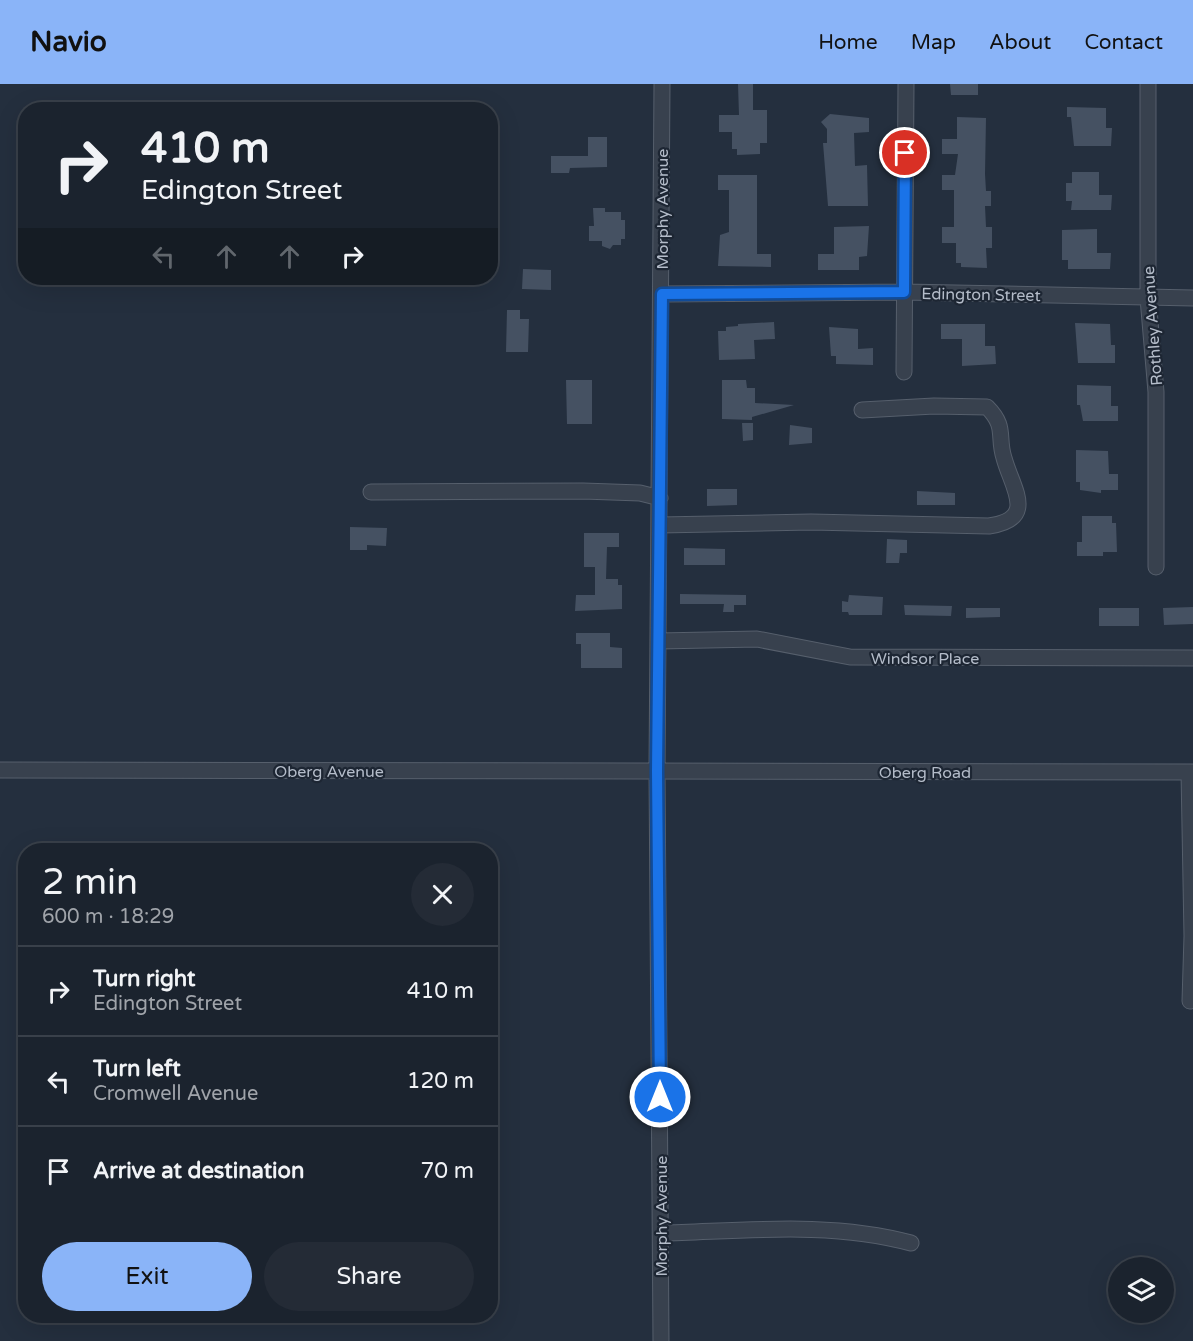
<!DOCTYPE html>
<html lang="en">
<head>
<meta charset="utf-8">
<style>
  body { margin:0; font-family:"Varela Round",sans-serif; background:#242b36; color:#f1f3f6; height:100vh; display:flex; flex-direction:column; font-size:22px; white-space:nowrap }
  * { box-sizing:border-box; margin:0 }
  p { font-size:20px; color:#a0a4aa }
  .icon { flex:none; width:33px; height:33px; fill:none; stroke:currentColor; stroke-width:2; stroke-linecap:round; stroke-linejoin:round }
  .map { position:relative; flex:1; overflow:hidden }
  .details { position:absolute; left:18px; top:759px; width:480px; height:480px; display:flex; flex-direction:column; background:#1b232e; border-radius:24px; box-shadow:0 6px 24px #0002,0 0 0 2px #39404a }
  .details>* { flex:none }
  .guide { position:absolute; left:18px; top:18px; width:480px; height:183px; border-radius:24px; box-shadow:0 6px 24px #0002,0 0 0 2px #39404a; background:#1b232e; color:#f1f3f6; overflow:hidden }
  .tools { position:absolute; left:1108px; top:1173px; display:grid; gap:12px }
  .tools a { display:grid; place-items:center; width:66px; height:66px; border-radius:50%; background:#1b232e; box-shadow:0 6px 24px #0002,0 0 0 2px #39404a; font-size:30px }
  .pin { position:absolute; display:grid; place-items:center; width:51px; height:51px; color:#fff; margin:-26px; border:3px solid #fff; border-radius:50%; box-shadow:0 2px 6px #0007 }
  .me { position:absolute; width:66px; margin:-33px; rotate:0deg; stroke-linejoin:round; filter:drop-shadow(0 0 4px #0008) }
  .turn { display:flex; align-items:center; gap:21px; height:126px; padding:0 24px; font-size:27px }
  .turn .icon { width:78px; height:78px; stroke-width:2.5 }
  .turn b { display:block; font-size:42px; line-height:51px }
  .lanes { display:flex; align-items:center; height:57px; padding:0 24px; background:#0003; justify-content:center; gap:30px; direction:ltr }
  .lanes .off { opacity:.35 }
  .round { display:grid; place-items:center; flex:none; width:63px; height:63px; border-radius:32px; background:#242b36 }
  .overview { display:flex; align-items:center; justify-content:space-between; height:102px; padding:0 24px }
  h1 { font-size:36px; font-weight:600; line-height:45px }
  .cta { display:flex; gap:12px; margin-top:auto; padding:12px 24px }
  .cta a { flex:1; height:69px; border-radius:36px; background:#8ab4f8; color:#111; font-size:24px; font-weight:600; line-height:69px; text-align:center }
  .cta a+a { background:#242b36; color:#f1f3f6 }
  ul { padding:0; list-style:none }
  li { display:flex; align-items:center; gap:18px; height:90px; padding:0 24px; border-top:2px solid #39404a }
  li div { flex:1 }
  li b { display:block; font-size:22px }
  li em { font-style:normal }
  header { display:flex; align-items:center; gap:36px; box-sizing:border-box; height:84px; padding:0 30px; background:#8ab4f8; color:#111 }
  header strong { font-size:28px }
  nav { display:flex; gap:33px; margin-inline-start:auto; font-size:21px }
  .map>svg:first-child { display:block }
</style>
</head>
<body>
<header>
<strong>Navio</strong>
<nav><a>Home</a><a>Map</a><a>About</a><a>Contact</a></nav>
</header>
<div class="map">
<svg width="1193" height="1257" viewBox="0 0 1193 1257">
  <rect width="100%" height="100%" fill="#242f3e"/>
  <path fill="#455162" d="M738,0H753V26H767V59H760V70L737,71V65H732V48H719V31H739Z
    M950,0H978V11H951Z
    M1067,23L1106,24V44H1112L1111,62H1074L1071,33H1067Z
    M830,30L869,34V48L854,49L855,82L867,81L868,122H828L823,59H827V45L821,38Z
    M957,33L986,34L985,90L986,107H991V122H985L986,143H992V164H986L987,184L961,183V179H956V159H942V143H954V106H942V91H955L958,70H942V55H957Z
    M588,53H607V83L570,84L569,89H551V72H588Z
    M1072,88H1099V111H1112L1111,126H1071L1072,117H1066V99H1072Z
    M718,91H757V170H771V183L718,182L720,151L729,148V106H718Z
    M593,124H605V128H621V136H625V155H621V161H613L610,165L602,162V157H589V142H594Z
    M869,142L867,172L859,173V186H818V170H834V143Z
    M1097,145V169H1111L1110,185H1068V176H1062V146Z
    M523,185L551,186V206L522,205Z
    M507,226H520V235H529L528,268H506Z
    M774,238L775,255L754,256L755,275L719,276L718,247H726V243L738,242V240Z
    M1075,239L1110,240L1111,261H1115V279H1078Z
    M941,240H985V262H995L996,280L962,282V255H941Z
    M829,243L858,245V265L873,264V281L836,280V272H831Z
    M566,296H592V340H567Z
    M722,296H746L747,304H755V319L794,321L752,333V336L722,335Z
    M1077,301L1111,302V322H1118V337H1083L1080,321H1077Z
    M742,339H753V356L743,357Z
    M790,341L812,344V359L789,361Z
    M1076,366L1108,367L1109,390H1118V406H1101V409L1080,406V398H1076Z
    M707,405H737V421L707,422Z
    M917,407L955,409V421H917Z
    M1082,432H1112V439H1116L1117,468H1103V472H1077V458H1082Z
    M350,443L387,444L386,462L367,461V466H350Z
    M584,449H619V463H607L606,495H618V501H622V525L575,527L576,511H595V483H584Z
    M887,455L907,456V469H900L899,479H886Z
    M684,464L725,465V481H684Z
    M680,510L746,511V521H734V528H723L724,520H680Z
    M849,511L883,513L882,531H849L848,528H842V517L848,518Z
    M904,521L952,522L951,532L905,531Z
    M1193,523V540L1164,541L1163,524Z
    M966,524H1000V533L966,534Z
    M1099,524H1139V542H1099Z
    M576,549H610V563L622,564V584H581V560H576Z"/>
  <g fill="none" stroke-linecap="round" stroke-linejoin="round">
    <defs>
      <path id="minor" d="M1148,0V214L1156,308V483
        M662,210L904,208L1193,214
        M904,288L906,0
        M371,408L583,407L640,409L660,414
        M660,441L811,438L989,442C1038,435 1012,404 1004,374C997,352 1007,343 987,323L934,322L862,326
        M659,557L757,555L850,573L1193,574
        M0,686L1193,688
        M1189,688L1192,852L1190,917
        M661,1149C744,1147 830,1137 911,1159
        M661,1257L657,687L662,0"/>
    </defs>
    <use href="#minor" stroke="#565f6c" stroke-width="17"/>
    <use href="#minor" stroke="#38414e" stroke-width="15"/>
  </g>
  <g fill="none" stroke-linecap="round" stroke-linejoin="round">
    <defs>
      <path id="route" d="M660,1013L657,687L662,210L904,208L905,69"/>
    </defs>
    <use href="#route" stroke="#114b97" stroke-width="15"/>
    <use href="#route" stroke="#1a73e8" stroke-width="10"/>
  </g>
  <g text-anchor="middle" stroke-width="4.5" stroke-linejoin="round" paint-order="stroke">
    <g font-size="16" fill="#b4bcc9" stroke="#1d2633">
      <text transform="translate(662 125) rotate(-90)" y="6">Morphy Avenue</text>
      <text transform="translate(981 210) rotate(1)" y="6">Edington Street</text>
      <text transform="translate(1152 242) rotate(-94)" y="6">Rothley Avenue</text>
      <text x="925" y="580">Windsor Place</text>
      <text x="329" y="693">Oberg Avenue</text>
      <text x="925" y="694">Oberg Road</text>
      <text transform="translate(661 1132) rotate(-90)" y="6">Morphy Avenue</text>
    </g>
  </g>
</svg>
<div class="tools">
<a><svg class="icon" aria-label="layers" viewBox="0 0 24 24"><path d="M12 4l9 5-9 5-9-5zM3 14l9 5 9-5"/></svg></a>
</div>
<div class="pin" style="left:905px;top:69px;background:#d93025"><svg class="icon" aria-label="arrive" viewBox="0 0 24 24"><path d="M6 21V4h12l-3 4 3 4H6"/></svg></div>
<svg class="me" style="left:660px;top:1013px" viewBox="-20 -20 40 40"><circle r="17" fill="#1a73e8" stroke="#fff" stroke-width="3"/><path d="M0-11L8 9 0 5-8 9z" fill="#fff"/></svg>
<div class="guide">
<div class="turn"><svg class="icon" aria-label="right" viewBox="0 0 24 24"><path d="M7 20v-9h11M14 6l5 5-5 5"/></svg><div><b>410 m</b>Edington Street</div></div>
<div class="lanes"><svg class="icon off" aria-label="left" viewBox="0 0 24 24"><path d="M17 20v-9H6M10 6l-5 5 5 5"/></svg><svg class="icon off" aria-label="ahead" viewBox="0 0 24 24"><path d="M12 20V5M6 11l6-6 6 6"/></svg><svg class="icon off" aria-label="ahead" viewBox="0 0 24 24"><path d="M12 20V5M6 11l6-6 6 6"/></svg><svg class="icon" aria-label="right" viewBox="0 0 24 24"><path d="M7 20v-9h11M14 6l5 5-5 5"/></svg></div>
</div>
<section class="details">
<div class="overview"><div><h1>2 min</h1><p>600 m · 18:29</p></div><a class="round"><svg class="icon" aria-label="close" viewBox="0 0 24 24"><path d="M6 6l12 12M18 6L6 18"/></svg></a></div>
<ul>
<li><svg class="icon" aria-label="right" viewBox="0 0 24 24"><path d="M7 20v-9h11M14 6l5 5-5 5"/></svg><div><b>Turn right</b><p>Edington Street</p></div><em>410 m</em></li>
<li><svg class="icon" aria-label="left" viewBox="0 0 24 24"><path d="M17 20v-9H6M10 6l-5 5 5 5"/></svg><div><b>Turn left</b><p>Cromwell Avenue</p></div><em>120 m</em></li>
<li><svg class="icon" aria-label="arrive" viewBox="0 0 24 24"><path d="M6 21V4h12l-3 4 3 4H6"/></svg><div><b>Arrive at destination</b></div><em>70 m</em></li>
</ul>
<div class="cta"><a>Exit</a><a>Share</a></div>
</section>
</div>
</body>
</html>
